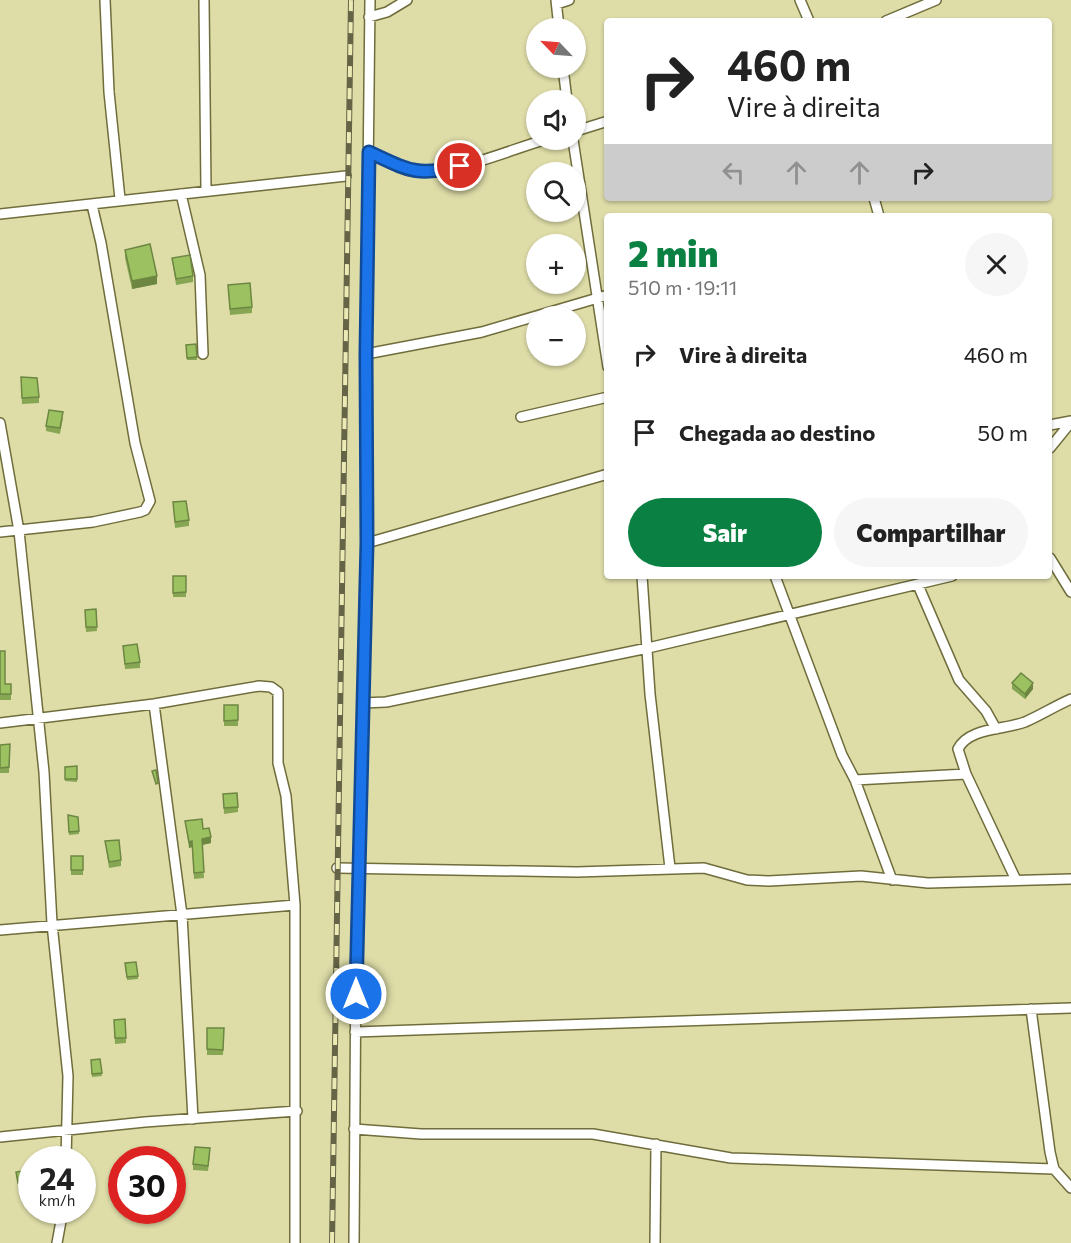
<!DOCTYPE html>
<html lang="pt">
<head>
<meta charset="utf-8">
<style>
  body { margin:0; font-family:Commissioner,sans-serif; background:#f6f6f6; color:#222; height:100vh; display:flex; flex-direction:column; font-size:22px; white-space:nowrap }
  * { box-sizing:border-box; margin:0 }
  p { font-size:20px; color:#767676 }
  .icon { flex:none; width:33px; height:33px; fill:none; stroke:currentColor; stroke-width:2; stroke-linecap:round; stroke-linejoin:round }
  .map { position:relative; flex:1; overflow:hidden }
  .side { position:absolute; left:604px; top:213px; width:448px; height:366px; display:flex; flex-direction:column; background:#fff; border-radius:6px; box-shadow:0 2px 4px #0004 }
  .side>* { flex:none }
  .banner { position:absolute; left:604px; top:18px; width:448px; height:183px; border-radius:6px; box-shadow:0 2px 4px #0004; background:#fff; color:#222; overflow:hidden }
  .needle { width:39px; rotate:295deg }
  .fabs { position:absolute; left:526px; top:18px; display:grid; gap:12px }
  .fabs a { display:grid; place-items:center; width:60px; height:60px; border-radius:50%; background:#fff; box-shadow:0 2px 4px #0004; font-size:30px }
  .speed { position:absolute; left:18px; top:1146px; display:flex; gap:12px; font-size:30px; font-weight:700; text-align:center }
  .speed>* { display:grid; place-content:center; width:78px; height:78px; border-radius:50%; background:#fff; box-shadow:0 2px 4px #0004; line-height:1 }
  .speed small { font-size:15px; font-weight:400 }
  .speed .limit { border:9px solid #d22; background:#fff; color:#111 }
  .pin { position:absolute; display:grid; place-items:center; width:51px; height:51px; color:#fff; margin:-26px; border:3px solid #fff; border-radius:50%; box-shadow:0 2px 6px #0007 }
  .me { position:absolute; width:66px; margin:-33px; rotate:0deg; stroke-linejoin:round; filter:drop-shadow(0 0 4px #0008) }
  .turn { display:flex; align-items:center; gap:21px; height:126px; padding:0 24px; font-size:27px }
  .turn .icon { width:78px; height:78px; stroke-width:2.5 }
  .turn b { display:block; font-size:42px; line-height:51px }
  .lanes { display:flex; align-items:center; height:57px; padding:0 24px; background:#0003; justify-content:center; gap:30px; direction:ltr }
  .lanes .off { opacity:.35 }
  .round { display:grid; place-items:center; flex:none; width:63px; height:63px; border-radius:32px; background:#f6f6f6 }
  .headline { display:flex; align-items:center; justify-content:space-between; height:102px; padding:0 24px }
  h1 { font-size:36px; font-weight:800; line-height:45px; color:#0b8043 }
  .button { display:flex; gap:12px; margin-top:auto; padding:12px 24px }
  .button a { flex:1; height:69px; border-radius:36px; background:#0b8043; color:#fff; font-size:24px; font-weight:800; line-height:69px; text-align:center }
  .button a+a { background:#f6f6f6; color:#222 }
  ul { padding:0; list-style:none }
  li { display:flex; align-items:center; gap:18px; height:78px; padding:0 24px }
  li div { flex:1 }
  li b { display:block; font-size:22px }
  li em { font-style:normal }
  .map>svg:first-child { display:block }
</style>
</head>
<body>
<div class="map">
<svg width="1071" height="1243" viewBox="0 0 1071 1243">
  <rect width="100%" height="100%" fill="#dedda8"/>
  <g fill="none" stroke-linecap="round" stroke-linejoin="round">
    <defs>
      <path id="minor" d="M105,0L109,92L120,199
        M204,0L206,190
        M556,0L559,28
        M800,0L809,21
        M557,4L569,0
        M369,17L387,12L407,0
        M886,21L936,0
        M563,68L567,100
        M576,131L608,121
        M573,140L608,367
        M369,152C382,158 397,169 411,171C445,178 509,150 544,140
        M181,194L200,275L203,354
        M874,198L879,216
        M0,214L346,176
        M366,354L482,332L608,295
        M521,417L608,397
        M0,423L19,531L44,772L52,924L68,1076L66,1160
        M1050,425L1071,421
        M1050,448L1071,422
        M0,532L93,522L140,512L145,510L150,501L135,443L101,243L92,205
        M367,543L608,474
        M1050,558L1071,592
        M642,576L650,694L670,868
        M775,576L842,755L855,780L892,880
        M918,585L959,680L986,711L996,729
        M363,703L386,702L648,648L952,576
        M154,704L182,915L193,1119
        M0,723L154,704L259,686L271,687L278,692V763L286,796L295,905V1243
        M966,774L958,749C969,727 1005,730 1025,722C1041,715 1055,706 1071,699
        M855,780L966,774L1016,880
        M337,868L577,872L704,868L747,880L769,881L861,876L928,883L1071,879
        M0,930L295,905
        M1031,1009L1050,1152L1054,1169L1071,1188
        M355,1032L1071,1008
        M354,1129L421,1134H593L731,1158L1054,1169
        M0,1137L145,1122L297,1111
        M57,1243L63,1210
        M354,1243L356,956L367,543L366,354L370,0
        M655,1243L656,1144"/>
    </defs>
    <use href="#minor" stroke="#6f6d3c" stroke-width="12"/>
    <use href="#minor" stroke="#fff" stroke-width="9"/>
    <defs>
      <path id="rail" d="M332,1243L351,0"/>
    </defs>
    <use href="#rail" stroke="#656447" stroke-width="6"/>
    <use href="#rail" stroke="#eceab4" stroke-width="4" stroke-dasharray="11" stroke-linecap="butt"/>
  </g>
  <path fill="#86a653" d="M125,250L157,284L132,289L125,258Z
    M172,258L193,276V282L176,285Z
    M228,285L252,307V313L230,315Z
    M196,344L197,360H187L186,345Z
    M21,377L39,397V403L22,404Z
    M63,418L60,434L46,431V426Z
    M173,502L189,520V526L175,528Z
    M173,576H186V597H173Z
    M96,609L97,631L86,632L85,610Z
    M123,646L140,662V668L125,669Z
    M0,651L5,684H11V700H0Z
    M1012,683L1033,689L1025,699L1012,689Z
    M224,705H238V726H224Z
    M10,744L9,773H0V745Z
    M77,766V782L65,781V767Z
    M223,794L238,807V812L224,814Z
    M68,815L78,817L79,834L69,835Z
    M185,821L203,829L211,843L202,845L204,878L194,879L192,847L189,848Z
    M105,841L121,860V866L109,868Z
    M71,856H83V875H71Z
    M125,966L138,976V979L127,980Z
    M125,1019L126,1043L115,1044L114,1020Z
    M207,1028H224L223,1055H207Z
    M100,1059L102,1076L92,1077L91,1060Z
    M210,1153L208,1171L193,1170V1164Z
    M16,1172L30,1181V1184L18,1186Z"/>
  <path fill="#6d8743" d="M157,276V284L132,289V281Z
    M1033,683V689L1025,699V694Z
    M211,837V843L202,845V839Z
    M192,841V847L189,848V842Z"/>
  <path fill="#9cc160" stroke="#6d8743" stroke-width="1.5" d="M150,244L157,276L132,281L125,250Z
    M190,255L193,276L176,279L172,258Z
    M250,283L252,307L230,309L228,285Z
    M196,344L197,357L187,358L186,345Z
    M21,377L37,378L39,397L22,398Z
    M49,410L63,412L60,428L46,426Z
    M186,501L189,520L175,522L173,502Z
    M173,576H186V592L173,593Z
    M96,609L97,627H86L85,610Z
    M137,644L140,662L125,664L123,646Z
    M0,651H5V684H11V694H0Z
    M1021,673L1033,683L1025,694L1012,683Z
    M224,705H238V720L224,721Z
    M10,744L9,767L0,768V745Z
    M77,766V779H65V767Z
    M156,770L158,783L156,784L152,771Z
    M237,793L238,807L224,808L223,794Z
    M68,815L78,817L79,831L69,832Z
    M202,819L203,829L209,828L211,837L202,839L204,872L194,873L192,841L189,842L185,821Z
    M119,840L121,860L109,862L105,841Z
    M71,856H83V870H71Z
    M136,962L138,976L127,977L125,963Z
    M125,1019L126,1038H115L114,1020Z
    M207,1028H224L223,1050L207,1049Z
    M100,1059L102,1073L92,1074L91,1060Z
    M195,1147L210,1148L208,1166L193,1164Z
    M28,1170L30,1181L18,1183L16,1172Z"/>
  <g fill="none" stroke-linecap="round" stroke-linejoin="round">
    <defs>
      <path id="route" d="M356,994L367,543L366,354L369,152C408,170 416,177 460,166"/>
    </defs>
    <use href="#route" stroke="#114b97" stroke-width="15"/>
    <use href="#route" stroke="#1a73e8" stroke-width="10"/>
  </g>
</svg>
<div class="fabs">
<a><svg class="needle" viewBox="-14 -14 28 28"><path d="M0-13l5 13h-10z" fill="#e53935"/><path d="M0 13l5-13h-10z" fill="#767676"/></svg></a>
<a><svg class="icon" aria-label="sound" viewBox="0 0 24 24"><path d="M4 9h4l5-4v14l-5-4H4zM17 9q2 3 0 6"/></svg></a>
<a><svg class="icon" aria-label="search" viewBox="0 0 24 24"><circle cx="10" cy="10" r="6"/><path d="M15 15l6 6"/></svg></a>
<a>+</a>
<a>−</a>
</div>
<div class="speed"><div>24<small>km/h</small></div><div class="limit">30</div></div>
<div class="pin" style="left:460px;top:166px;background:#d93025"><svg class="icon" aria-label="arrive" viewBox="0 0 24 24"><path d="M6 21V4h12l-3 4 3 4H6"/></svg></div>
<svg class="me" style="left:356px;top:994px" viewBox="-20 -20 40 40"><circle r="17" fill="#1a73e8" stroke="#fff" stroke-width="3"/><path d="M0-11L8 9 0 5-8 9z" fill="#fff"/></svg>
<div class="banner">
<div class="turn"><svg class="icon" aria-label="right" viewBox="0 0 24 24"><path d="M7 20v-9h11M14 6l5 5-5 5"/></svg><div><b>460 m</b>Vire à direita</div></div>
<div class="lanes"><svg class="icon off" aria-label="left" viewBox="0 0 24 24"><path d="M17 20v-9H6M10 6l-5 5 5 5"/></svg><svg class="icon off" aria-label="ahead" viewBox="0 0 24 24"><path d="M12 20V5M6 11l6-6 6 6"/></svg><svg class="icon off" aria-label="ahead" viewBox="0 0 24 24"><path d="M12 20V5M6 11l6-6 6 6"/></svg><svg class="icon" aria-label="right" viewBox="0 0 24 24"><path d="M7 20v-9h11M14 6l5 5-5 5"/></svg></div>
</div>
<section class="side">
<div class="headline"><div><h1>2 min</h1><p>510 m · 19:11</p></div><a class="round"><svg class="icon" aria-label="close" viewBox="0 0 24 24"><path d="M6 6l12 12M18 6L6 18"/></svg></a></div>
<ul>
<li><svg class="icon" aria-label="right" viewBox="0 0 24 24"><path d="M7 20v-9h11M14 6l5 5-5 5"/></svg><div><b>Vire à direita</b></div><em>460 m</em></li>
<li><svg class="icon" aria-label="arrive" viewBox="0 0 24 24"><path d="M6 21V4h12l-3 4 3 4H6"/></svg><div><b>Chegada ao destino</b></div><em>50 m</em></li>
</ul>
<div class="button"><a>Sair</a><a>Compartilhar</a></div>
</section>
</div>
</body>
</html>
